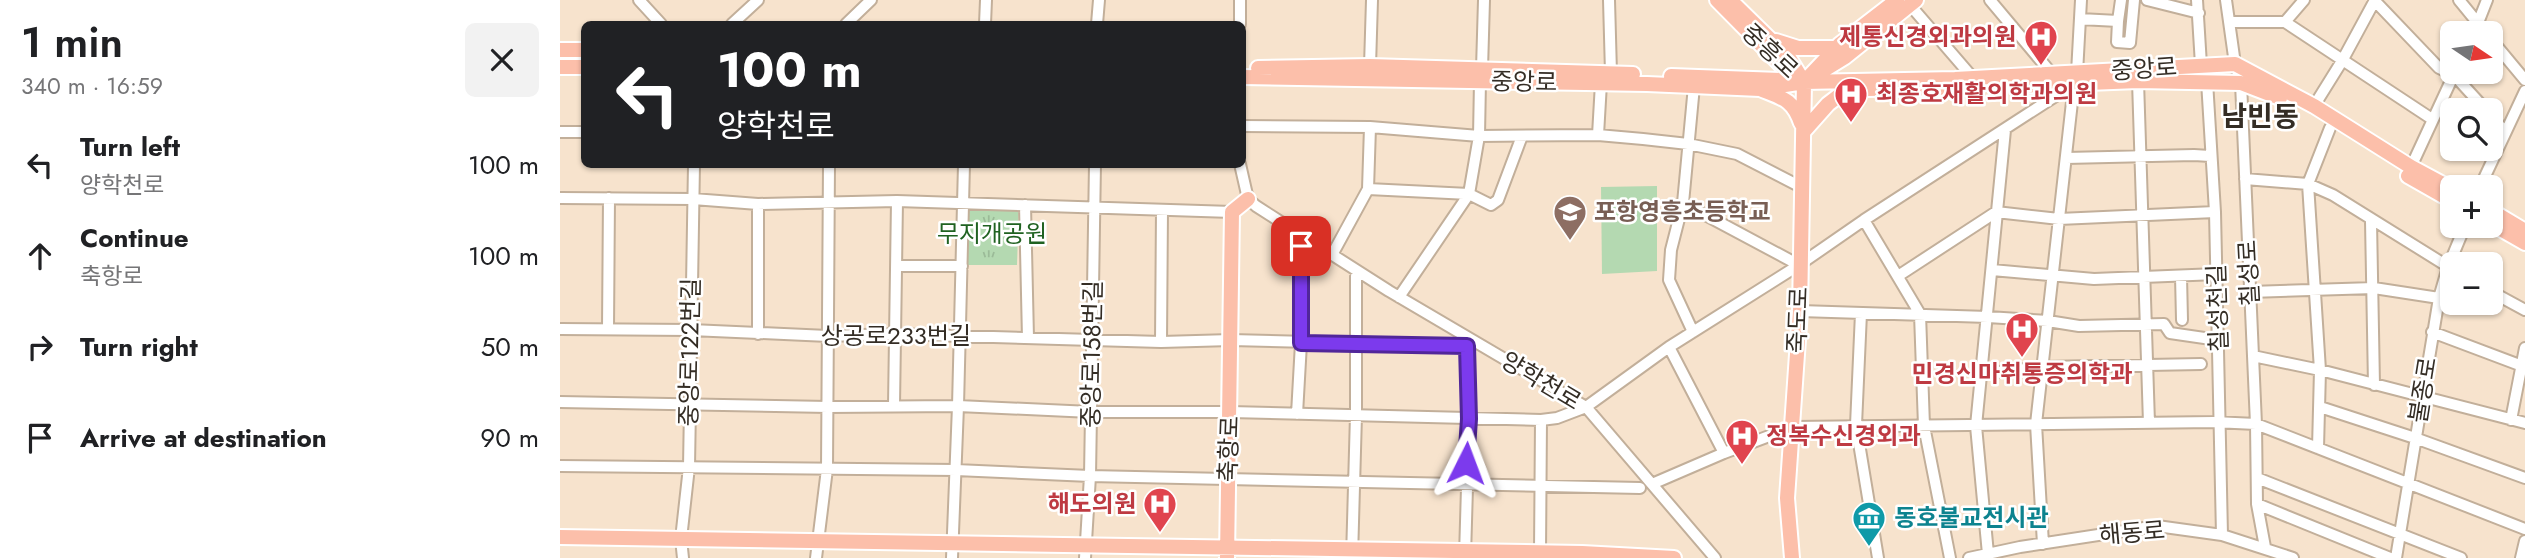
<!DOCTYPE html>
<html lang="en">
<head>
<meta charset="utf-8">
<style>
  body { margin:0; font-family:Jost,"Noto Sans KR",sans-serif; background:#f2f2f2; color:#202124; height:100vh; display:flex; flex-direction:column; font-size:26px; white-space:nowrap }
  * { box-sizing:border-box; margin:0 }
  p { font-size:23px; color:#757577 }
  .icon { flex:none; width:38px; height:38px; fill:none; stroke:currentColor; stroke-width:2; stroke-linecap:round; stroke-linejoin:round }
  .map { position:relative; flex:1; overflow:hidden }
  .drawer { display:flex; flex-direction:column; background:#fff; width:560px }
  .drawer>* { flex:none }
  .guide { position:absolute; left:21px; top:21px; width:665px; height:147px; border-radius:10px; box-shadow:0 2px 5px #0004; background:#202124; color:#fff; overflow:hidden }
  .needle { width:46px; rotate:103deg }
  .controls { position:absolute; left:1880px; top:21px; display:grid; gap:14px }
  .controls a { display:grid; place-items:center; width:63px; height:63px; border-radius:10px; background:#fff; box-shadow:0 2px 5px #0004; font-size:35px }
  .pin { position:absolute; display:grid; place-items:center; width:60px; height:60px; color:#fff; margin:-30px; border-radius:14px; box-shadow:0 4px 10px #0006 }
  .me { position:absolute; width:77px; margin:-38px; rotate:3deg; stroke-linejoin:round; filter:drop-shadow(0 0 5px #0008) }
  .turn { display:flex; align-items:center; gap:24px; height:147px; padding:0 21px; font-size:32px }
  .turn .icon { width:91px; height:91px; stroke-width:2.5 }
  .turn b { display:block; font-size:49px; line-height:60px }
  .round { display:grid; place-items:center; flex:none; width:74px; height:74px; border-radius:10px; background:#f2f2f2 }
  .head { display:flex; align-items:center; justify-content:space-between; height:119px; padding:0 21px }
  h1 { font-size:42px; font-weight:600; line-height:52px }
  ul { padding:0; list-style:none }
  li { display:flex; align-items:center; gap:21px; height:91px; padding:0 21px }
  li div { flex:1 }
  li b { display:block; font-size:26px }
  li em { font-style:normal }
  main { display:flex; flex:1; min-height:0 }
  .map>svg:first-child { display:block }
</style>
</head>
<body>
<main>
<section class="drawer">
<div class="head"><div><h1>1 min</h1><p>340 m · 16:59</p></div><a class="round"><svg class="icon" aria-label="close" viewBox="0 0 24 24"><path d="M6 6l12 12M18 6L6 18"/></svg></a></div>
<ul>
<li><svg class="icon" aria-label="left" viewBox="0 0 24 24"><path d="M17 20v-9H6M10 6l-5 5 5 5"/></svg><div><b>Turn left</b><p>양학천로</p></div><em>100 m</em></li>
<li><svg class="icon" aria-label="ahead" viewBox="0 0 24 24"><path d="M12 20V5M6 11l6-6 6 6"/></svg><div><b>Continue</b><p>축항로</p></div><em>100 m</em></li>
<li><svg class="icon" aria-label="right" viewBox="0 0 24 24"><path d="M7 20v-9h11M14 6l5 5-5 5"/></svg><div><b>Turn right</b></div><em>50 m</em></li>
<li><svg class="icon" aria-label="arrive" viewBox="0 0 24 24"><path d="M6 21V4h12l-3 4 3 4H6"/></svg><div><b>Arrive at destination</b></div><em>90 m</em></li>
</ul>
</section>
<div class="map">
<svg width="1965" height="558" viewBox="0 0 1965 558">
  <defs>
    <pattern id="park-tufts" width="24" height="20" patternUnits="userSpaceOnUse" patternTransform="scale(1.75)"><rect width="24" height="20" fill="#b4d9b1"/><path d="M3 7l-1-3M5 7V3M7 7l1-3M15 17l-1-3M17 17v-4M19 17l1-3" fill="none" stroke="#9bbb98"/></pattern>
  </defs>
  <rect width="100%" height="100%" fill="#f7e3cd"/>
  <path fill="#b4d9b1" d="M1097,186V271L1042,274L1041,187Z"/>
  <path fill="url(#park-tufts)" d="M459,203L457,265H405L406,204Z"/>
  <g fill="none" stroke-linecap="round" stroke-linejoin="round">
    <defs>
      <path id="minor" d="M79,0L101,24
        M1049,0L1051,73
        M1430,0L1492,74
        M1587,0L1639,13
        M1637,0L1641,65
        M1666,0L1675,64L1681,83L1696,424L1697,504L1705,547
        M1814,0L1879,68L1894,75L1926,110
        M1899,0L1926,33
        M1350,5L1413,78
        M1520,19L1558,21L1557,42L1570,43L1574,0
        M1558,21L1561,0
        M1669,22H1725L1744,0
        M1725,22L1872,119
        M172,24L198,0
        M286,24L311,0
        M425,24L426,0
        M537,24L539,0
        M680,24V0
        M1914,33L1927,0
        M1930,38L1965,80
        M810,66L812,0
        M922,69L924,0
        M1517,73L1521,0
        M1578,81L1589,423
        M1647,81L1655,212L1662,535
        M1754,106L1782,61L1815,0
        M1930,116L1945,131
        M682,126L810,127L919,136L1038,135L1083,139L1128,144L1177,154L1243,188
        M0,132H24
        M1038,135L1041,83
        M1506,158L1634,155L1650,156
        M680,164L688,199L696,206L829,291L1026,407L1155,558
        M1851,167L1895,72
        M1685,179L1748,184L1773,195L1892,269
        M1920,187L1965,91
        M808,189L909,194L931,205L938,200L962,136
        M0,198L133,199L198,204L337,201L672,212
        M1123,203L1239,265
        M465,205L468,338
        M1304,220L1360,314L1364,426L1390,558
        M1811,221L1814,385
        M772,255L808,189L810,127
        M336,266H402
        M1432,270L1534,279L1657,274
        M1338,276L1436,212L1499,219L1655,212
        M1621,276L1622,320
        M1930,291L1965,310
        M1690,292L1814,288L1879,298
        M839,297L909,194L919,136L920,81
        M1240,311L1428,317L1488,321L1519,326L1604,324L1610,333L1658,340
        M1301,313L1296,425L1318,558
        M0,329L131,330L268,336L334,334L601,342L671,340L907,346L909,419L905,556
        M48,329L49,198
        M1133,332L1109,280L1111,250L1123,203L1134,86
        M1872,332L1965,367
        M198,334V204
        M601,342L602,210
        M1109,347L1164,453
        M1693,356L1760,370L1965,423
        M1421,374L1482,367L1641,364
        M0,402L268,407L398,406L531,412H670L981,420L997,418L1026,407L1109,347L1239,265L1304,220L1514,84
        M334,406L337,201
        M1760,407L1855,438L1965,478
        M737,414L741,343V246
        M1951,420L1965,348
        M1758,448L1760,370L1748,184L1770,128
        M0,466L396,470L530,476L1080,488
        M1697,478L1901,558
        M1092,484L1164,453L1233,427L1654,422L1696,424L1965,529
        M1697,504L1830,558
        M1483,544L1476,424L1514,84
        M980,552L981,420
        M1428,554L1416,426L1445,130
        M123,558L121,539L129,467L134,164
        M256,558L267,469L269,164
        M392,558L398,406L404,164
        M525,558L530,476L535,164
        M792,558L796,415V276
        M1409,558L1460,547L1597,526L1662,535L1733,558
        M1836,558L1879,298L1888,267L1905,226
        M1961,558L1965,541"/>
      <path id="major" d="M1157,0L1229,73L1243,82
        M1170,0L1229,58L1240,76
        M1216,41L1238,48H1276
        M0,50H24
        M0,67H24
        M698,68L810,66L1073,74
        M1259,73L1285,57L1356,0
        M1111,76L1223,80
        M682,77L1087,84L1200,89L1244,82L1395,79L1675,64L1754,106L1851,167L1892,189
        M1456,86L1578,81L1681,83L1720,98
        M1200,89C1222,98 1233,99 1241,123
        M1306,89L1380,88
        M1244,131L1268,104L1289,88
        M1848,176L1892,201
        M1930,210L1965,231
        M1930,223L1965,243
        M0,537L1022,553L1114,558
        M667,558L672,212L688,199
        M1232,558L1227,498L1240,311L1244,82L1280,44L1337,0"/>
    </defs>
    <use href="#minor" stroke="#c2af9a" stroke-width="14"/>
    <use href="#major" stroke="#fff" stroke-width="18"/>
    <use href="#minor" stroke="#fff" stroke-width="10"/>
    <use href="#major" stroke="#fcbfaa" stroke-width="14"/>
  </g>
  <g fill="none" stroke-linecap="round" stroke-linejoin="round">
    <defs>
      <path id="route" d="M741,246V343L907,346L909,419L906,463"/>
    </defs>
    <use href="#route" stroke="#51269a" stroke-width="18"/>
    <use href="#route" stroke="#7c3aed" stroke-width="12"/>
  </g>
  <defs>
    <symbol id="hospital-pin" viewBox="-11 -11 22 30"><path d="M0 17L-7.5 6A9.5 9.5 0 1 1 7.5 6Z" fill="#e0444e" stroke="#fff"/><path d="M-5-5h3v3.5h4V-5h3V5h-3V1.5h-4V5h-3Z" fill="#fff"/></symbol>
    <symbol id="school-pin" viewBox="-11 -11 22 30"><path d="M0 17L-7.5 6A9.5 9.5 0 1 1 7.5 6Z" fill="#8d6e63" stroke="#fff"/><path d="M0-5L7-2L0 1L-7-2ZM-4 1L0 2.5L4 1V4Q0 6-4 4Z" fill="#fff"/></symbol>
    <symbol id="museum-pin" viewBox="-11 -11 22 30"><path d="M0 17L-7.5 6A9.5 9.5 0 1 1 7.5 6Z" fill="#0f9aa8" stroke="#fff"/><path d="M0-6L6-3V-2H-6V-3ZM-5-1h2V3h-2ZM-1-1h2V3h-2ZM3-1h2V3H3ZM-6 4H6V6H-6Z" fill="#fff"/></symbol>
  </defs>
  <g fill-rule="evenodd">
    <use href="#hospital-pin" x="1462" y="18" width="38" height="52"/>
    <use href="#hospital-pin" x="1272" y="75" width="38" height="52"/>
    <use href="#school-pin" x="991" y="193" width="38" height="52"/>
    <use href="#hospital-pin" x="1443" y="310" width="38" height="52"/>
    <use href="#hospital-pin" x="1163" y="417" width="38" height="52"/>
    <use href="#hospital-pin" x="581" y="485" width="38" height="52"/>
    <use href="#museum-pin" x="1290" y="499" width="38" height="52"/>
  </g>
  <g text-anchor="middle" stroke-width="5" stroke-linejoin="round" paint-order="stroke">
    <g font-size="24" font-weight="bold" fill="#be3a42" stroke="#fff" text-anchor="end">
      <text x="1456" y="45">제통신경외과의원</text>
      <text x="1316" y="102" text-anchor="start">최종호재활의학과의원</text>
      <text x="1462" y="382" text-anchor="middle">민경신마취통증의학과</text>
      <text x="1206" y="444" text-anchor="start">정복수신경외과</text>
      <text x="576" y="512">해도의원</text>
    </g>
    <g font-size="24" fill="#342d25" stroke="#fff">
      <text transform="translate(1210 51) rotate(43)" y="8">중흥로</text>
      <text transform="translate(1584 69) rotate(-4)" y="8">중앙로</text>
      <text transform="translate(964 82) rotate(1)" y="8">중앙로</text>
      <text transform="translate(1689 273) rotate(-93)" y="8">칠성로</text>
      <text transform="translate(1658 308) rotate(-92)" y="8">칠성천길</text>
      <text transform="translate(1238 320) rotate(-88)" y="8">죽도로</text>
      <text x="336" y="344">상공로233번길</text>
      <text transform="translate(130 352) rotate(-89)" y="8">중앙로122번길</text>
      <text transform="translate(532 354) rotate(-89)" y="8">중앙로158번길</text>
      <text transform="translate(981 381) rotate(31)" y="8">양학천로</text>
      <text transform="translate(1863 390) rotate(-81)" y="8">불종로</text>
      <text transform="translate(669 449) rotate(-88)" y="8">축항로</text>
      <text transform="translate(1572 533) rotate(-5)" y="8">해동로</text>
    </g>
    <g font-size="24" font-weight="bold" fill="#785e54" stroke="#fff" text-anchor="start">
      <text x="1034" y="220">포항영흥초등학교</text>
    </g>
    <g font-size="24" fill="#206221" stroke="#fff">
      <text x="432" y="242">무지개공원</text>
    </g>
    <g font-size="24" font-weight="bold" fill="#0d838f" stroke="#fff" text-anchor="start">
      <text x="1334" y="526">동호불교전시관</text>
    </g>
    <g font-size="28" font-weight="bold" fill="#342d25" stroke="#fff">
      <text x="1700" y="126">남빈동</text>
    </g>
  </g>
</svg>
<div class="controls">
<a><svg class="needle" viewBox="-14 -14 28 28"><path d="M0-13l5 13h-10z" fill="#e53935"/><path d="M0 13l5-13h-10z" fill="#757577"/></svg></a>
<a><svg class="icon" aria-label="search" viewBox="0 0 24 24"><circle cx="10" cy="10" r="6"/><path d="M15 15l6 6"/></svg></a>
<a>+</a>
<a>−</a>
</div>
<div class="pin" style="left:741px;top:246px;background:#d93025"><svg class="icon" aria-label="arrive" viewBox="0 0 24 24"><path d="M6 21V4h12l-3 4 3 4H6"/></svg></div>
<svg class="me" style="left:906px;top:463px" viewBox="-20 -20 40 40"><path d="M0-17L14 15 0 8-14 15z" fill="#7c3aed" stroke="#fff" stroke-width="4"/></svg>
<div class="guide">
<div class="turn"><svg class="icon" aria-label="left" viewBox="0 0 24 24"><path d="M17 20v-9H6M10 6l-5 5 5 5"/></svg><div><b>100 m</b>양학천로</div></div>
</div>
</div>
</main>
</body>
</html>
